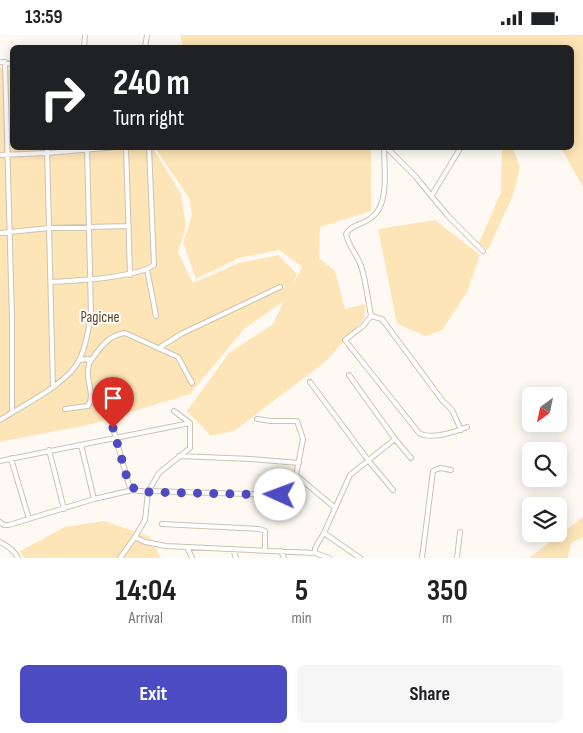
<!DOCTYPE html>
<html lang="en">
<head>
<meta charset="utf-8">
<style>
  body { margin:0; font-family:"Sofia Sans Condensed",sans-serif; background:#f6f6f6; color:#202124; height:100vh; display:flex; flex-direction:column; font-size:19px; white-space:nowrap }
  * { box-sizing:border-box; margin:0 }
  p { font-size:16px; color:#757577 }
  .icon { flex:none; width:28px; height:28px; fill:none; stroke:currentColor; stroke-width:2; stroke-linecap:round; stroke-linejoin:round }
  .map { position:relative; height:523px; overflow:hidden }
  .details { display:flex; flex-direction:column; background:#fff; flex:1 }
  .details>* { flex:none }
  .banner { position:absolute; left:10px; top:10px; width:564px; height:105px; border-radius:8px; box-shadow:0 2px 12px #0003; background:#202124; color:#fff; overflow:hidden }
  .needle { width:32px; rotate:213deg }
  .fabs { position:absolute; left:522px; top:352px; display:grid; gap:10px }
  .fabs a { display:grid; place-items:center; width:45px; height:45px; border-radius:8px; background:#fff; box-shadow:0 2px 12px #0003; font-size:25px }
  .pin { position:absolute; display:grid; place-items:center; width:42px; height:42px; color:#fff; margin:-51px -21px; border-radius:50% 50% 50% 0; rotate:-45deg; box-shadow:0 0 5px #0007 }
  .pin .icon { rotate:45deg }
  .me { position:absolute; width:55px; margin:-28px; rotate:272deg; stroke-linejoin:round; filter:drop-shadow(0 0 4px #0008) }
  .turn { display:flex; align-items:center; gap:18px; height:105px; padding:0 20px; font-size:22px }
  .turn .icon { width:65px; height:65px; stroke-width:2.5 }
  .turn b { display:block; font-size:35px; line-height:42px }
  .eta { display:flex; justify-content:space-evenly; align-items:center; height:85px; text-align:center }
  .eta b { font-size:30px; font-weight:700; line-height:35px }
  .button { display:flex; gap:10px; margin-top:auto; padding:10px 20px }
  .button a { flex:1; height:58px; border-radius:8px; background:#4d4bc1; color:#fff; font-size:20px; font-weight:700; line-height:58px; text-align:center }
  .button a+a { background:#f6f6f6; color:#202124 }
  .status { display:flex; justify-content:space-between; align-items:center; height:35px; padding:0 25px; background:#fff; direction:ltr }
  .status svg { height:14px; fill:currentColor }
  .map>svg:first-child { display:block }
</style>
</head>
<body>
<div class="status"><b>13:59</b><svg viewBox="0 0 49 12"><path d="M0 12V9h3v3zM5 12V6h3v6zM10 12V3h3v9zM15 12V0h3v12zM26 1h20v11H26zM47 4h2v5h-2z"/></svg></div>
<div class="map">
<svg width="583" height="523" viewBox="0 0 583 523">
  <rect width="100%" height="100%" fill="#fefaf3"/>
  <path fill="#fde5b7" d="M180,0H583V152L561,113L571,112V12H183Z
    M0,33L12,35V112L153,113L181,159L186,191L178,217L193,248L239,228L278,220L297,239L293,249L302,232L279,215L239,223L196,244L183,208L192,181L189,163L155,113H371V176L320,192L319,223L335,236L345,274L365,269L364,284L325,327L234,396L211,401L187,376L229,318L273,289L284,266L245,293L190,359L92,389L0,407Z
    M498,113H513L520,133L513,160L488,215L479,208L501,157L502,115Z
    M435,185L480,220L467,257L442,295L426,301L397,289L378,194Z
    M583,482V502L571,508L568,523H529Z
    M104,486L150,502L161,523H24L20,516L65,492Z"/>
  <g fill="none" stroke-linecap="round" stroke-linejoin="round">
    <defs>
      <path id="minor" d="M84,12L85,0
        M145,12L147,0
        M0,27L12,29
        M5,27L12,284V377
        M47,112L53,352
        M126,112L130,240
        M149,112L154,230L147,234L156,281
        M384,112C384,133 390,170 371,183C362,190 352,189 346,199C348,211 357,219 361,231C366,246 368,265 371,281L363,291L345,305L419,398C430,405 456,397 467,392
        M386,112L415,141L448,181L483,216
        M0,120L47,118L117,112
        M432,160L461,112
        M0,198L49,193L129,191
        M51,247C84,245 116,244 147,234
        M371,281L382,284L442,365L452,375L461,395
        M159,313L181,299L280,252
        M90,327C99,314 108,300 125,298L178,322L192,348
        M349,340L395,404L411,423
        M310,347L368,425L393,455
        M65,374L88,371C94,362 89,352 88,341C87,335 90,330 89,324L79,325
        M257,384L271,386H297L303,404L296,440L334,472
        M0,385C23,370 68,349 80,324C86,309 89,294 91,279L87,112
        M113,393L129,450L133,455L148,457
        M81,410L94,464
        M49,415L64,474
        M179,421L251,424L299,428
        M12,423V427L29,484
        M0,426L190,388
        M149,456L280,460
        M0,487L4,490H9L94,464L133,455
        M162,489L259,494L265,496V515
        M324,498L360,523
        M135,502L145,507L166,511L315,518L329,523
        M0,507C8,511 14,515 18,523
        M187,512L192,523
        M233,514L236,523
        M281,516L284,523
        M315,518V513L324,498L350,440L395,404
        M120,523L135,502L145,485L148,457L159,438L190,413V388L174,376
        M422,523L433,436L440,433L451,435
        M457,523L460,497"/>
    </defs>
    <use href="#minor" stroke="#ccc3b1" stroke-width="6"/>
    <use href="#minor" stroke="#fff" stroke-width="4"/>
  </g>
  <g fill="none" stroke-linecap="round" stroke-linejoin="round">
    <path stroke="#4d4bc1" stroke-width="9" stroke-dasharray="0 16.2" d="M113,393L129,450L138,456L148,457L280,460"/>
  </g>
  <g text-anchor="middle" stroke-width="4" stroke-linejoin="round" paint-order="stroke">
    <g font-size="15" fill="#5b4822" stroke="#fff">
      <text x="100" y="287">Радісне</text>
    </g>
  </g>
</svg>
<div class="fabs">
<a><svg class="needle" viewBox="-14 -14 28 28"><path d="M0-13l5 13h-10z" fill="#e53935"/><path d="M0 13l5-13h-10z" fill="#757577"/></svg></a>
<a><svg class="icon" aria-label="search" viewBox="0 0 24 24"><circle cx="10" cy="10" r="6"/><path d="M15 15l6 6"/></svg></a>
<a><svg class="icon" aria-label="layers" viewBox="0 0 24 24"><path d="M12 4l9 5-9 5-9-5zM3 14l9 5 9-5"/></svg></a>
</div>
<div class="pin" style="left:113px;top:393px;background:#d93025"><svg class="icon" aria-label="arrive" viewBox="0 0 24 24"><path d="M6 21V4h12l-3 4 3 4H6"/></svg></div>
<svg class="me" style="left:280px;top:460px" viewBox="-20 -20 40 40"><circle r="19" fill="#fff"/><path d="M0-13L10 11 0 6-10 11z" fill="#4d4bc1"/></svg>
<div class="banner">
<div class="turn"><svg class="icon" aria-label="right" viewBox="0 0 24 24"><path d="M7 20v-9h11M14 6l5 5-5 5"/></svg><div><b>240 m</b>Turn right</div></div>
</div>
</div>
<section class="details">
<div class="eta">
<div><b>14:04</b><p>Arrival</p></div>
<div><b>5</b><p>min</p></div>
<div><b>350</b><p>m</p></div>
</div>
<div class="button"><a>Exit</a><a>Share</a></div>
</section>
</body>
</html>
